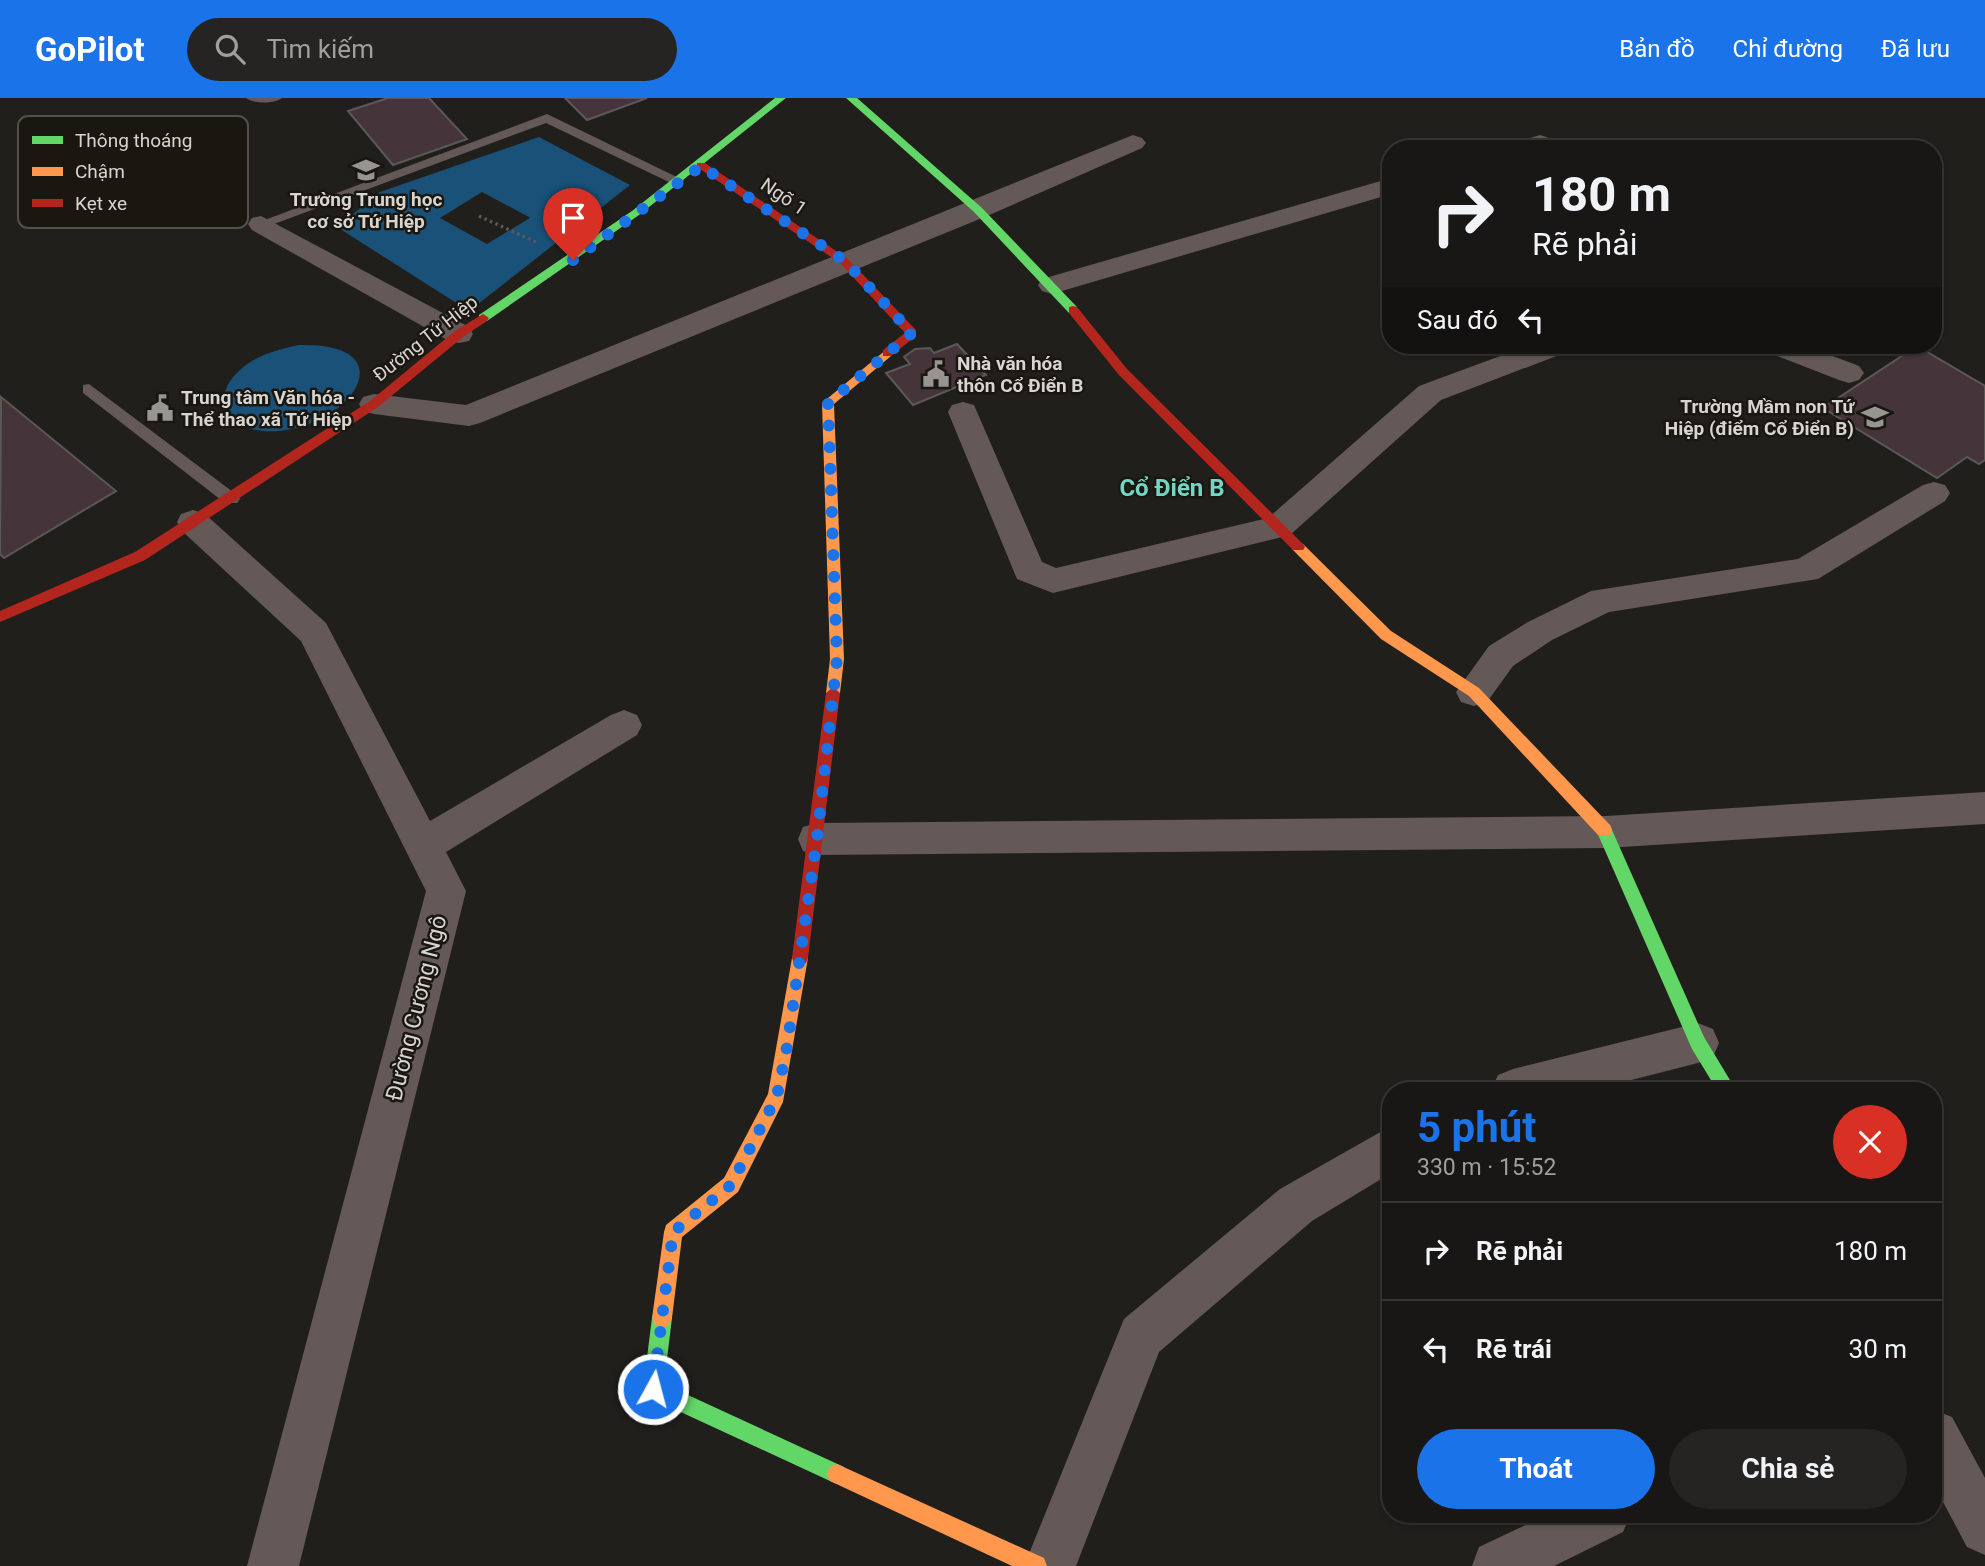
<!DOCTYPE html>
<html lang="vi">
<head>
<meta charset="utf-8">
<style>
  body { margin:0; font-family:Roboto,sans-serif; background:#262422; color:#f1f3f6; height:100vh; display:flex; flex-direction:column; font-size:26px; white-space:nowrap }
  * { box-sizing:border-box; margin:0 }
  p { font-size:23px; color:#9f9fa0 }
  .icon { flex:none; width:38px; height:38px; fill:none; stroke:currentColor; stroke-width:2; stroke-linecap:round; stroke-linejoin:round }
  .map { position:relative; flex:1; overflow:hidden }
  .panel { position:absolute; left:1382px; top:984px; width:560px; height:441px; display:flex; flex-direction:column; background:#191715; border-radius:28px; box-shadow:0 2px 5px #0004,0 0 0 2px #373634 }
  .panel>* { flex:none }
  .banner { position:absolute; left:1382px; top:42px; width:560px; height:214px; border-radius:28px; box-shadow:0 2px 5px #0004,0 0 0 2px #373634; background:#191715; color:#f1f3f6; overflow:hidden }
  .pin { position:absolute; display:grid; place-items:center; width:60px; height:60px; color:#fff; margin:-72px -30px; border-radius:50% 50% 50% 0; rotate:-45deg; box-shadow:0 0 7px #0007 }
  .pin .icon { rotate:45deg }
  .me { position:absolute; width:77px; margin:-38px; rotate:7deg; stroke-linejoin:round; filter:drop-shadow(0 0 5px #0008) }
  .turn { display:flex; align-items:center; gap:24px; height:147px; padding:0 35px; font-size:32px }
  .turn .icon { width:91px; height:91px; stroke-width:2.5 }
  .turn b { display:block; font-size:49px; line-height:60px }
  .then { display:flex; align-items:center; height:66px; padding:0 35px; background:#0003; gap:14px; font-size:26px }
  .round { display:grid; place-items:center; flex:none; width:74px; height:74px; border-radius:37px; background:#262422 }
  .summary { display:flex; align-items:center; justify-content:space-between; height:119px; padding:0 35px }
  h1 { font-size:42px; font-weight:700; line-height:52px; color:#1a73e8 }
  .action { display:flex; gap:14px; margin-top:auto; padding:14px 35px }
  .action a { flex:1; height:80px; border-radius:42px; background:#1a73e8; color:#fff; font-size:28px; font-weight:700; line-height:80px; text-align:center }
  .action a+a { background:#262422; color:#f1f3f6 }
  ul { padding:0; list-style:none }
  li { display:flex; align-items:center; gap:21px; height:98px; padding:0 35px; border-top:2px solid #373634 }
  li div { flex:1 }
  li b { display:block; font-size:26px }
  li em { font-style:normal }
  header { display:flex; align-items:center; gap:42px; box-sizing:border-box; height:98px; padding:0 35px; background:#1a73e8; color:#fff }
  header strong { font-size:33px }
  nav { display:flex; gap:38px; margin-inline-start:auto; font-size:24px }
  .search { width:490px; height:63px; background:#262422; display:flex; align-items:center; gap:18px; box-sizing:border-box; padding:0 24px; border-radius:38px; color:#9f9fa0; font-size:26px }
  .map>svg:first-child { display:block }
</style>
</head>
<body>
<header>
<strong>GoPilot</strong>
<div class="search"><svg class="icon" aria-label="search" viewBox="0 0 24 24"><circle cx="10" cy="10" r="6"/><path d="M15 15l6 6"/></svg>Tìm kiếm</div>
<nav><a>Bản đồ</a><a>Chỉ đường</a><a>Đã lưu</a></nav>
</header>
<div class="map">
<svg width="1985" height="1468" viewBox="0 0 1985 1468">
  <rect width="100%" height="100%" fill="#211f1c"/>
  <path fill="#1a5179" fill-rule="evenodd" d="M539,39L630,87L469,213L337,129L380,94ZM482,94L529,119L530,120L487,146L440,120Z
    M299,247C414,244 345,339 263,333C226,330 210,298 240,272C256,257 277,252 299,247Z"/>
  <path fill="#45353b" stroke="#5b5958" stroke-width="2" d="M388,0H429L467,41L393,67L348,13Z
    M565,0H647L587,22Z
    M957,246L986,277L913,307L886,275L910,266L904,259L915,251L930,250L934,255Z
    M1917,248L1985,288V362L1979,366L1967,359L1937,380L1823,310Z
    M1,299L116,393L4,460L0,456Z"/>
  <g fill="none" stroke-linecap="round" stroke-linejoin="round">
    <path stroke="#5f5857" stroke-width="3.5" stroke-dasharray="2.5 3.5" stroke-linecap="butt" d="M479,118L538,145"/>
    <path fill="#645957" fill-rule="evenodd" d="M246,0H282C274,6 254,6 246,0Z
      M547,16L685,83L673,86L546,25L266,129H256L254,126Z
      M89,286L237,397L240,401L237,405H225L83,295V287Z"/>
    <path fill="#645957" fill-rule="evenodd" d="M1133,37L1142,40L1146,45L1142,50L987,118L480,325L469,328L374,316L363,313L359,306L363,299L374,296L466,307Z
      M1540,37L1549,40L1553,45L1549,50L1507,51L1511,46Z
      M1391,80V96L1062,193L1052,196L1042,193L1038,187L1042,181Z
      M261,118L469,229L473,236L469,243L459,245L449,243L252,132L248,126L252,120Z
      M1530,247H1572L1567,254L1441,302L1290,437L1053,495L1017,481L948,314L952,307L963,304L974,307L1042,464L1056,470L1268,420L1419,288Z
      M1762,247H1804L1859,268L1864,275L1859,282L1849,285L1839,282L1767,254Z
      M1934,384L1945,387L1950,395L1945,403L1818,481L1609,514L1552,542L1513,568L1487,604L1474,608L1461,604L1456,594L1489,548L1528,524L1591,493L1798,461L1923,387Z
      M193,412L205,416L326,525L430,723L611,617L624,612L637,617L642,627L637,637L446,754L466,793L299,1468H247L426,793L301,543L181,432L177,424L181,416Z
      M1985,694V726L1606,750L817,757L803,753L798,741L803,729L817,725L1606,718Z
      M1698,925L1713,931L1719,945L1713,959L1698,965L1592,992H1491L1498,977L1513,971Z
      M1391,1028V1075L1312,1123L1159,1254L1076,1468H1024L1124,1221L1280,1091Z
      M1934,1312L1952,1319L1985,1380V1457L1967,1449L1934,1387Z
      M1549,1416H1631L1623,1434L1554,1468H1472L1479,1449Z"/>
    <path fill="#63d668" fill-rule="evenodd" d="M775,0H786L639,117L487,223H479V217L632,113Z
      M846,0H857L982,110L1077,209V215H1069L974,114Z
      M1604,725L1610,727L1612,732L1704,939L1736,992H1717L1692,951L1596,732L1598,727Z
      M662,1210L669,1213L672,1220L664,1286L844,1369L847,1376L844,1383L837,1386L830,1383L646,1298L643,1291L652,1220L655,1213Z"/>
    <path fill="#ff974d" fill-rule="evenodd" d="M887,251L893,255L891,258L834,306L844,561L840,595L833,601L826,595L830,561L822,305Z
      M1298,444L1303,446L1391,533L1479,590L1610,727L1612,732L1610,737H1598L1469,598L1381,541L1293,452L1291,449Z
      M800,852L806,855L808,860L783,1004L738,1094L682,1139L672,1220L669,1227L662,1230L655,1227L652,1220L664,1134L666,1127L724,1080L768,996L792,860L794,855Z
      M837,1366L1044,1460L1047,1468H1012L830,1383L827,1376L830,1369Z"/>
    <path fill="#b3261e" fill-rule="evenodd" d="M697,65H705L848,161L916,232V238L891,258H883V252L905,235L840,165L697,69Z
      M1073,208L1077,209L1127,271L1303,446L1305,449L1303,452H1293L1119,277L1069,215V209Z
      M483,216L489,220L487,223L463,239L378,309L145,462L0,524V513L135,454L370,303L455,233Z
      M833,589L840,595L808,860L806,865L800,868L794,865L792,860L826,595Z"/>
  </g>
  <g fill="none" stroke-linecap="round" stroke-linejoin="round">
    <path stroke="#1a73e8" stroke-width="12" stroke-dasharray="0 21.6" d="M573,162L701,68L845,163L912,235L828,305L837,561L817,741L787,949L777,998L731,1087L673,1134L653,1291"/>
  </g>
  <defs>
    <symbol id="school-bare" viewBox="-9 -9 18 18"><path d="M0-5L7-2L0 1L-7-2ZM-4 1L0 2.5L4 1V4Q0 6-4 4Z" fill="#979592" stroke="#1a1711" stroke-width="2.5" paint-order="stroke"/></symbol>
    <symbol id="civic-bare" viewBox="-9 -9 18 18"><path d="M-.6-6.5H3V-4.5H.6V-3L4-1V1h2V6H-6V1h2V-1L-.6-3ZM-1.2 2.5V6h2.4V2.5Z" fill="#979592" stroke="#1a1711" stroke-width="2.5" paint-order="stroke"/></symbol>
  </defs>
  <g fill-rule="evenodd">
    <use href="#school-bare" x="347" y="53" width="38" height="38"/>
    <use href="#civic-bare" x="917" y="257" width="38" height="38"/>
    <use href="#civic-bare" x="141" y="291" width="38" height="38"/>
    <use href="#school-bare" x="1856" y="300" width="38" height="38"/>
  </g>
  <g text-anchor="middle" stroke-width="5" stroke-linejoin="round" paint-order="stroke">
    <g font-size="19" fill="#d7d5d1" stroke="#1a1711">
      <text transform="translate(784 98) rotate(34)" y="7">Ngõ 1</text>
      <text transform="translate(425 240) rotate(-38)" y="7">Đường Tứ Hiệp</text>
    </g>
    <g font-size="19" font-weight="bold" fill="#d7d5d1" stroke="#1a1711" text-anchor="start">
      <text x="366" y="108" text-anchor="middle">Trường Trung học<tspan x="366" dy="22">cơ sở Tứ Hiệp</tspan></text>
      <text x="957" y="272">Nhà văn hóa<tspan x="957" dy="22">thôn Cổ Điển B</tspan></text>
      <text x="181" y="306">Trung tâm Văn hóa -<tspan x="181" dy="22">Thể thao xã Tứ Hiệp</tspan></text>
      <text x="1854" y="315" text-anchor="end">Trường Mầm non Tứ<tspan x="1854" dy="22">Hiệp (điểm Cổ Điển B)</tspan></text>
    </g>
    <g font-size="23" fill="#d7d5d1" stroke="#1a1711">
      <text transform="translate(416 910) rotate(-76)" y="8">Đường Cương Ngô</text>
    </g>
    <g font-size="24" font-weight="bold" fill="#71d6c2" stroke="#1a1711">
      <text x="1172" y="398">Cổ Điển B</text>
    </g>
  </g>
  <rect x="18" y="18" width="230" height="112" rx="10" fill="#1a1711" stroke="#53504b" stroke-width="2"/>
  <rect x="32" y="38" width="31" height="8" fill="#63d668"/>
  <rect x="32" y="69" width="31" height="9" fill="#ff974d"/>
  <rect x="32" y="101" width="31" height="8" fill="#b3261e"/>
  <g font-size="19" fill="#d7d5d1">
    <text x="75" y="49">Thông thoáng</text>
    <text x="75" y="80">Chậm</text>
    <text x="75" y="112">Kẹt xe</text>
  </g>
</svg>
<div class="pin" style="left:573px;top:162px;background:#d93025"><svg class="icon" aria-label="arrive" viewBox="0 0 24 24"><path d="M6 21V4h12l-3 4 3 4H6"/></svg></div>
<svg class="me" style="left:653px;top:1291px" viewBox="-20 -20 40 40"><circle r="17" fill="#1a73e8" stroke="#fff" stroke-width="3"/><path d="M0-11L8 9 0 5-8 9z" fill="#fff"/></svg>
<div class="banner">
<div class="turn"><svg class="icon" aria-label="right" viewBox="0 0 24 24"><path d="M7 20v-9h11M14 6l5 5-5 5"/></svg><div><b>180 m</b>Rẽ phải</div></div>
<div class="then">Sau đó<svg class="icon" aria-label="left" viewBox="0 0 24 24"><path d="M17 20v-9H6M10 6l-5 5 5 5"/></svg></div>
</div>
<section class="panel">
<div class="summary"><div><h1>5 phút</h1><p>330 m · 15:52</p></div><a class="round" style="background:#d93025;color:#fff"><svg class="icon" aria-label="close" viewBox="0 0 24 24"><path d="M6 6l12 12M18 6L6 18"/></svg></a></div>
<ul>
<li><svg class="icon" aria-label="right" viewBox="0 0 24 24"><path d="M7 20v-9h11M14 6l5 5-5 5"/></svg><div><b>Rẽ phải</b></div><em>180 m</em></li>
<li><svg class="icon" aria-label="left" viewBox="0 0 24 24"><path d="M17 20v-9H6M10 6l-5 5 5 5"/></svg><div><b>Rẽ trái</b></div><em>30 m</em></li>
</ul>
<div class="action"><a>Thoát</a><a>Chia sẻ</a></div>
</section>
</div>
</body>
</html>
